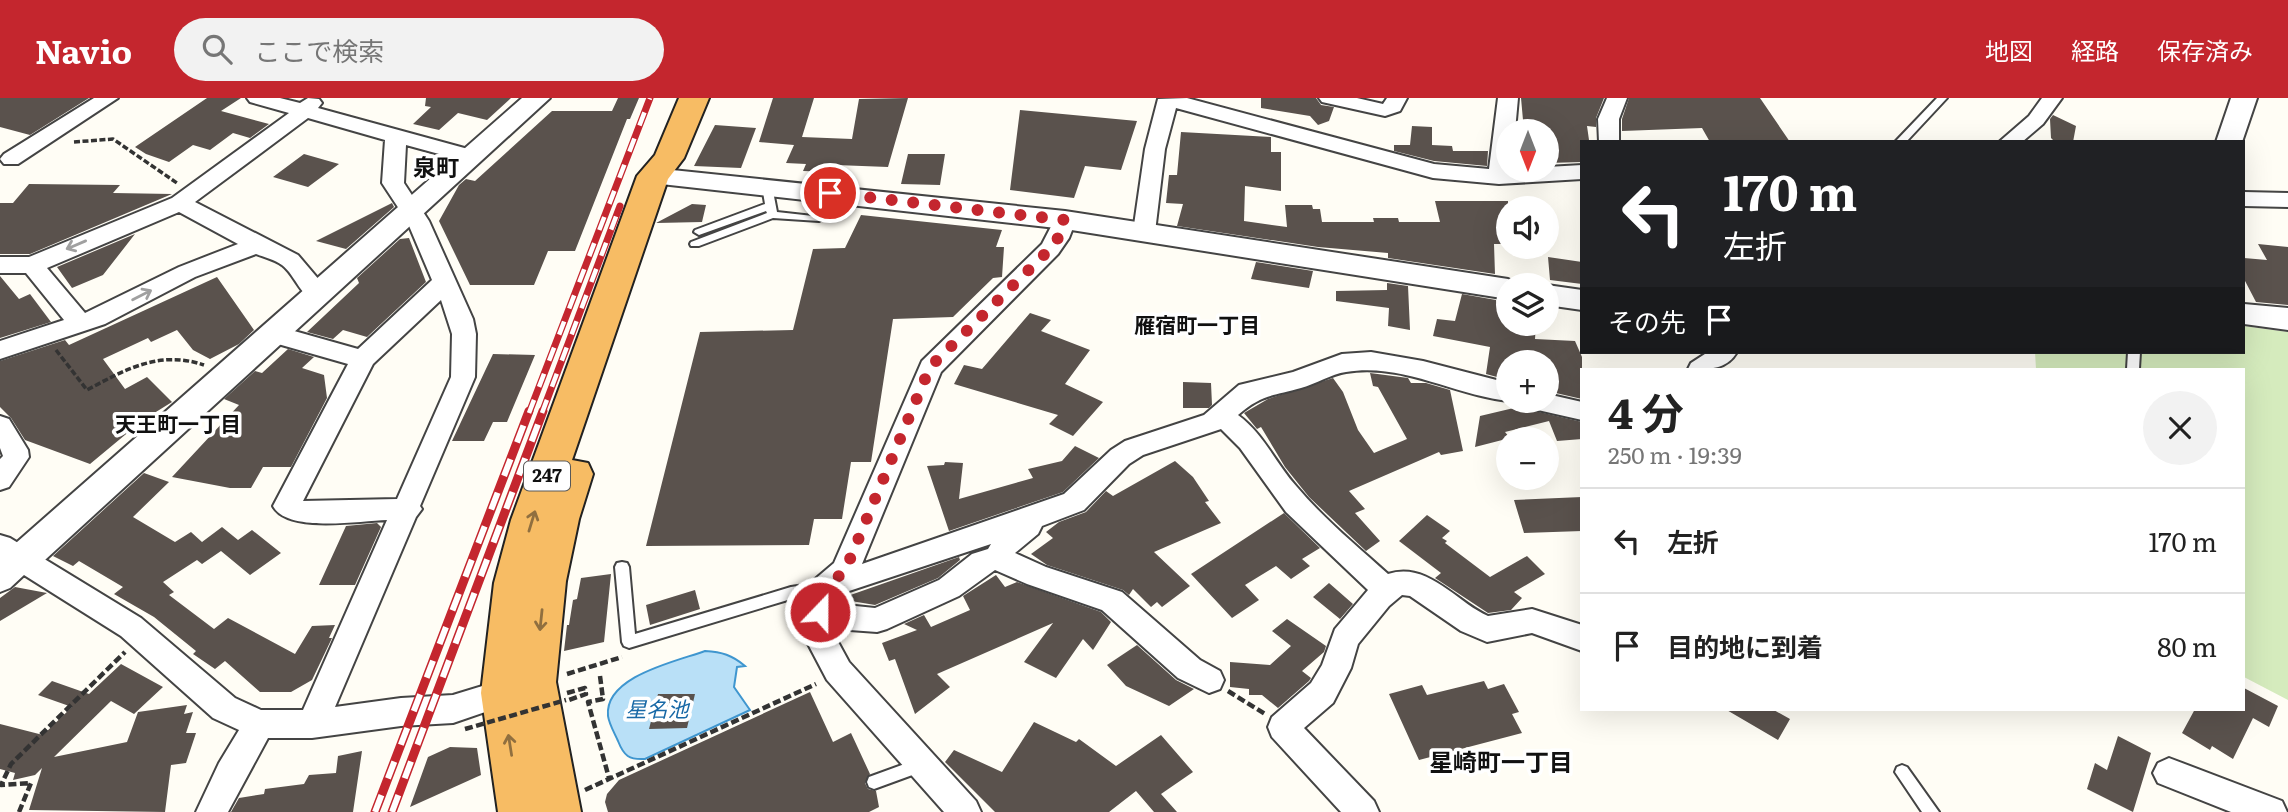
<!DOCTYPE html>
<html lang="ja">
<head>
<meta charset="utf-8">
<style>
  body { margin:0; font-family:Literata,"Noto Sans JP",serif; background:#f2f2f2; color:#222; height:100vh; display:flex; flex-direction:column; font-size:26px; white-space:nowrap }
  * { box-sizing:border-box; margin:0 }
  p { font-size:23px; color:#767676 }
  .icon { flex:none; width:38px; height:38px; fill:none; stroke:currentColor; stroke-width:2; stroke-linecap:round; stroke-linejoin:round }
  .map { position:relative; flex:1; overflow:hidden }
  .panel { position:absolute; left:1580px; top:270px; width:665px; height:343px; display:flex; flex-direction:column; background:#fff; border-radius:0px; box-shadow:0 7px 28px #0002 }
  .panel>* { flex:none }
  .banner { position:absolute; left:1580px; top:42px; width:665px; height:214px; border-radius:0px; box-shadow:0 7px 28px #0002; background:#202124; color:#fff; overflow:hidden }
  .needle { width:46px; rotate:180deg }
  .fabs { position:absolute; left:1496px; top:21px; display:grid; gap:14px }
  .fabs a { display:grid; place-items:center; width:63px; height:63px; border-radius:50%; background:#fff; box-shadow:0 7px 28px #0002; font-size:35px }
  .pin { position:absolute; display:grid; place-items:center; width:60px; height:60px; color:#fff; margin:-30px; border:4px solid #fff; border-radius:50%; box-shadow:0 2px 7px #0007 }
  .me { position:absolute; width:77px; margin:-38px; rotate:22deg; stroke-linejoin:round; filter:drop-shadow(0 0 5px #0008) }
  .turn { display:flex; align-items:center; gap:24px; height:147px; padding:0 28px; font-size:32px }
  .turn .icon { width:91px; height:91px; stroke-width:2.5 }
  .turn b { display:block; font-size:49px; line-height:60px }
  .then { display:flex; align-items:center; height:66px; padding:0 28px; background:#0003; gap:14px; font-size:26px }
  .round { display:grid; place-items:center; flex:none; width:74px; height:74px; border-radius:37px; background:#f2f2f2 }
  .summary { display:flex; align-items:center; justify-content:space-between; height:119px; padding:0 28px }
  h1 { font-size:42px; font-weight:700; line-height:52px }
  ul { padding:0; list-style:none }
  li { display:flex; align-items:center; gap:21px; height:105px; padding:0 28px; border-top:2px solid #e0e0e0 }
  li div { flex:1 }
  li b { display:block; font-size:26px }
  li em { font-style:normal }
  header { display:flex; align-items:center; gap:42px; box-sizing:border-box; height:98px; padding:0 35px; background:#c4262e; color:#fff }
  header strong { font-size:33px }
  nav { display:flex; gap:38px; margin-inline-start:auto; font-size:24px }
  .search { width:490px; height:63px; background:#f2f2f2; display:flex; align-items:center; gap:18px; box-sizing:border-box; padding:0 24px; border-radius:38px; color:#767676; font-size:26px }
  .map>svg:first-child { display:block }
</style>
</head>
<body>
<header>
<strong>Navio</strong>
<div class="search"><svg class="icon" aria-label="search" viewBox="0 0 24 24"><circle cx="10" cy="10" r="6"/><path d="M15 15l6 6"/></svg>ここで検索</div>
<nav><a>地図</a><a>経路</a><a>保存済み</a></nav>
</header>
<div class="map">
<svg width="2288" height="714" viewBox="0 0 2288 714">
  <rect width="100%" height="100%" fill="#fffdf5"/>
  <path fill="#d5ebbd" d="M2244,228L2288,234V602L2244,579V271H2036L2035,254H2244Z"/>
  <path fill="#b9e0f7" stroke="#3f96cf" stroke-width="2" d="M705,553C722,554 732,557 745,568L737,569L734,589L750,612L645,661C629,662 624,658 618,643C615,636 609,626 608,618C604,578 678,563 705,553Z"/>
  <path fill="#5a524d" d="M0,0H89L30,37L0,29Z
    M207,0H241L221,13L269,26L250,40L233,35L210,52L193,47L169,64L146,56L135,49Z
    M426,0H511L487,22L458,15L439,32L413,26L431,9L425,8Z
    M618,0H639L630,21H627L575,153H548L534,187H470L439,123L459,87L466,81L475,83L552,13H612Z
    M773,0H814L802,39L852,41L859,1L908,0L888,69L836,67L834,74L803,73L806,66L786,65L794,47L759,44Z
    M1261,0H1316L1321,7L1334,9L1329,23L1318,27L1310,18L1261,10Z
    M1521,0H1604L1596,20V29L1587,28L1589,42H1582V64L1547,65V33H1524Z
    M1629,0H1760L1790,44H1710L1702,30L1622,33V21Z
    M1020,12L1137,23L1121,72L1085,68L1074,100L1010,92Z
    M2053,17L2076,28L2073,44H2055L2051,40L2050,21Z
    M715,27L756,30L741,70L694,68Z
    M1412,28L1432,29V47L1452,48L1453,53H1488L1487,68L1434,63L1394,53V47H1410Z
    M1181,34L1271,39V54H1281V93L1245,88L1244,123L1287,129L1285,107H1312L1313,111H1320L1322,124H1374L1373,120H1398L1399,124H1440L1435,103H1508V146H1494L1495,176L1388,160V155L1318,149L1177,128L1183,106L1166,105L1169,77H1177Z
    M304,56L339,66L308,89L273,79Z
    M908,56H945L940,87L901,86Z
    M29,86L120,87L113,95L172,96L30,156H0V105H13Z
    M392,105L394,109L346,151L316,143Z
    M692,106L706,107L702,124L656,125Z
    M861,117L1002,132L996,149H1004L1002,179L993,180L953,219L893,221L871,364H851L842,421H814L809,447L646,448L700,234L793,232L813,151L845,150Z
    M135,136L103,177L72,190L57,169Z
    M409,140L426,184L367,239L343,232L333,241L307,234L359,185L357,180L400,141Z
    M2258,146L2288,149V207L2256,204L2244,181V160L2267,162Z
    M1548,159L1582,164V186L1550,182Z
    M1256,164L1313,173L1309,190L1251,181Z
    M0,178L19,201L30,196L51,224L0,240Z
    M217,179L254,232L239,246L210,261L193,252L177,232L151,244L148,240L103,261L125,291L147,279L172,304L143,322L90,366L25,342L11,320L0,309V263L65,242L69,247Z
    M1387,185L1408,188L1410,232L1388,228L1389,210L1336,203V193L1387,192Z
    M1462,196L1496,202L1497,210L1508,213V226H1536L1535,241L1575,243L1582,259V301L1547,293V264H1508V282L1486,276L1490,249L1433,238L1437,221L1455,223Z
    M1030,215L1051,222L1041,233L1090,252L1065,286L1103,304L1073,338L1049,326L1058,317L954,286L964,267L982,271Z
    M288,251L314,259L302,270L324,277L327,300L291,369H263L251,390H230L172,379L239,307L224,301L255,273L262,275Z
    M493,256L535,257L507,324H493L484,343H452Z
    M1370,275L1408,280L1411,285H1426L1450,292L1463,353L1441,357L1439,354L1349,393L1365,411L1355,415L1380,443L1366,453L1309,399L1285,369L1261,329L1257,331L1244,315L1268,301L1333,280L1343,294L1358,332L1374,355L1407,341L1378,289L1373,288Z
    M1183,284L1211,285L1212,307L1209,310H1183Z
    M1518,309L1582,324V341L1557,343L1549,323L1505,334L1510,340L1475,349L1480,318Z
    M1075,348L1099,360L1063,394L949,433L927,368L944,367L945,364L963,365L959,401L1033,380L1028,371L1062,363Z
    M1175,363L1193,379L1209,403L1205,404L1221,425L1154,454L1190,488L1162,509L1157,504L1151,509L1133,491L1129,497L1123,492L1047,467L1031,456L1053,440L1046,434L1059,424L1086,414L1106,393L1113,398Z
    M144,375L169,384L133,419L175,444L191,434L202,444L222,429L238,442L252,432L281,455L250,477L221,453L202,466L197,462L163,484L174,494L169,497L214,531L228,520L295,556L312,528L335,527L329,540H332L312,582L291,594H260L225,563L215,571L193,556L196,553L154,519L114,496L123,489L79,463L73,468L53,458Z
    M1582,399V433L1524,435L1514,402Z
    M1284,415L1320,450L1302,461L1310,468L1291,481L1276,468L1245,487L1259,502L1232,520L1191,476Z
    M1427,417L1450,433L1442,440L1447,443L1445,445L1490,479L1527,458L1545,476L1514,494L1522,500L1511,512L1488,515L1435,480L1441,475L1399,443Z
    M377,425L381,429L355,487H319L346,428Z
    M959,459L960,462L938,480L875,507L839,501Z
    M611,476L604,544L564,553L567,527H569L573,502L577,501L581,480Z
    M996,477L1005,489L1017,484L1101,514L1111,524L1093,552L1083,541L1056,580L1024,564L1053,525L937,576L950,589L915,616L895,561L889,563L882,545L917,532L904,526L924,517L931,529L970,512L963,498Z
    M1329,485L1353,506L1340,521L1313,499Z
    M15,489L47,495L0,523V500Z
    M695,492L700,511L650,527L646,507Z
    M1287,521L1326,548L1324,554L1302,573L1311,580L1309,583L1278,610L1262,597H1249V591L1230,589V564L1270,567L1291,548L1272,533Z
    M1137,547L1176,582L1194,591L1169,608L1126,588L1107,567Z
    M121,566L163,589L134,616L111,603L54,659L127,644L138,614L187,607L184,616L193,614L186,635H196L186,665L171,667L165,714L29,712L42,670L35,677L13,682L15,675L0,671V626L43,637L72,609L38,597L52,583L89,596Z
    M1484,583L1488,591L1504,586L1519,614L1512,616L1522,635L1419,662L1389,596L1422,587L1427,597Z
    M2244,590L2278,608L2269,629L2253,620L2233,661L2212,648L2210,652L2182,635L2195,611H2244Z
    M810,594L833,644L851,635L870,676L865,685L868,691L876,693L879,709L869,714H608L605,704L607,696L619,682Z
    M658,596H695L687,630L649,631Z
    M1725,611H1772L1790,621L1778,642Z
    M1034,624L1076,644L1079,641L1116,668L1161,637L1193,674L1161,696L1177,714H1154L1136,693L1109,714H995L945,664L954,652L1002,674Z
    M2118,638L2151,655L2133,714L2087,691L2095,665L2107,672Z
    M450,649L477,650L481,677L410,709L428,659Z
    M362,653L353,714H231L239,700L264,696L265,691L304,686L309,677L336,675L338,658Z"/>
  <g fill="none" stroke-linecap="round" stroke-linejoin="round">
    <defs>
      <path id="service" d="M1937,0H1947L1906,44H1895Z
        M767,85L772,88L777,114L813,118L851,97L855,96L860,99L819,123L773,120L699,148H691L690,146L691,144L767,115L766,113L699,137L694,134L695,132L765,106L762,88Z
        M2128,254H2140L2139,271H2127Z
        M622,464L627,465L629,469L635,536L791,489L824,484L829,486L831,490L829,494L824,496L791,501L629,550L624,548L622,544L615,469L617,465Z
        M921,660L926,662L928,667L926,672L874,691L869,689L867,684L869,679Z
        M1902,667L1907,669L1939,714H1922L1895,674L1897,669Z"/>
      <path id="minor" d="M94,0H118L18,66H4L0,61L4,56Z
        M247,0H280L300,5L308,0L319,1L322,5L318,10L479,54L483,59L479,64L472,65L406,47L404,85L429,123L473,221L476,236L475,279L420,408L422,411L416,419L335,609L401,600L453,597L515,578L526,582L530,591L526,600L453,625L401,628L312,640H268L228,714H196L219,665L239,632L213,620L121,538L24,477L10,490L0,494V437L10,440L141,520L235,600L261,612H303L387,422C359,423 287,435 273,408L348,266L264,242L261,236L264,230L273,227L358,251L432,182L407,123L382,85L385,42L308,20L195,104L298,157L326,190L330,196L326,202C302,208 298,179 282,167C275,162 264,159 256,156L195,179L105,226L0,261V243L64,222L26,175H0V159H29L172,100L289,15L250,4ZM179,114L238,146L179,169L85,215L47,170ZM441,202L452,236L451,279L397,401L303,403L373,266Z
        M1187,0L1434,66L1489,71L1498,0H1518L1515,33H1508V72H1547V69L1582,67V81L1499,86L1433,80L1176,10L1165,51L1155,134L1152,139L1144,141L1136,139L1133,134L1145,51L1158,1Z
        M1319,0H1357L1383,6L1387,0H1407L1400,13L1385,18L1322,4Z
        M1607,0H1627L1619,21V44H1599L1598,21Z
        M2042,0H2062L2043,26L2022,44H1999L2029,18Z
        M2244,94L2288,95V109L2244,108Z
        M1065,115L1073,117L1076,122L1069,140L1058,156L941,274L862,466L1064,396L1111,352L1125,343L1204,317L1239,287L1293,274L1342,256L1371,254L1423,263L1508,285L1510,303C1456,298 1402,264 1346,274C1331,276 1316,286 1301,290C1272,298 1261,297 1238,317C1264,336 1276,366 1297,389C1324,421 1357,448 1388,476C1428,463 1456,504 1488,518L1532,511L1582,527V553L1532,535L1487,544L1461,533L1410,498L1402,497L1389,508L1358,546L1351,570L1333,605L1304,630L1374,703L1379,714H1341L1272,639L1268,629L1272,619L1311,585L1322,567L1335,531L1368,492L1286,414L1240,350L1221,331L1143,357L1129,366L1084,412L1042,428L1038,436L1015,455L1046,469L1122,494L1200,562L1220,573L1224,582L1220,591L1209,595L1178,580L1102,512L1027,486L995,472L959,498L887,531L877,534L836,531L837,542L849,564L976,703L981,714H944L827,582L807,544L806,514L810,490L814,482L834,465L922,263L1042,146L1057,117ZM991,446L988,451L972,456L939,482L875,510L836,506L837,497Z
        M1708,254H1737C1726,273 1707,271 1688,271L1691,265Z
        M1547,296L1582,304V322L1529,310L1525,303H1547Z
        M0,318L9,321L28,352L29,359L9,389L0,392V361L3,358L0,350Z
        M2169,660L2282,703L2287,714H2231L2158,685L2153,675L2158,665Z"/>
      <path id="tertiary" d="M522,0H550L34,472L21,477L8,472L3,462L8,452Z
        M2231,0H2257L2242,44H2216Z
        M653,70L1065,113L1508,181L1521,187H1508V201L1065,131L643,84L639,78L643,72Z
        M1545,187H1547L1582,192V212L1547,207Z
        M2244,206L2288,210V232L2244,226Z"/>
      <path id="trunk" d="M679,0H709L684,60L668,81L572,362L588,365L593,376L579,421L566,483L556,584L581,714H498L481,595L494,485L511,422L637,78L655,57Z"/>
    </defs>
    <use href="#service" stroke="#444" stroke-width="4"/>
    <use href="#minor" stroke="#444" stroke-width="4"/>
    <use href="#tertiary" stroke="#444" stroke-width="4"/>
    <use href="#trunk" stroke="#222" stroke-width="4"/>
    <path stroke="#333" stroke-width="3.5" stroke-dasharray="6 2.5" stroke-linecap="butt" d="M74,44L113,41L177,85
      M56,252L87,292C126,271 160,252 204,267"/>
    <path stroke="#333" stroke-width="4.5" stroke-dasharray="8 3.5" stroke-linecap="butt" d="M567,576L622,559
      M600,578L603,601L588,604L609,680
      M1228,593L1265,616
      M567,595L585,590L586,596L569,602
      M585,692L816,586
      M19,714L31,685L1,687L11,666L125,554"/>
    <use href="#service" fill="#fff" fill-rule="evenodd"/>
    <use href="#minor" fill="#fff" fill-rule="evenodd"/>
    <use href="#tertiary" fill="#fff" fill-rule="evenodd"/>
    <use href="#trunk" fill="#f7bc64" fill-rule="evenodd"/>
    <defs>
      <path id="rail-far1" d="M529,315L650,0
        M542,315L620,108"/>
      <path id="rail" d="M375,714L529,313
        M392,714L543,313"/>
    </defs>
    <use href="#rail-far1" stroke="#c4262e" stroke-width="7"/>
    <use href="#rail" stroke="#c4262e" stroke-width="9"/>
    <use href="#rail-far1" stroke="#fff" stroke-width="4.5" stroke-dasharray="14" stroke-linecap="butt"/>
    <use href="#rail" stroke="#fff" stroke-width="6" stroke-dasharray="18" stroke-linecap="butt"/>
    <path stroke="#333" stroke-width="4.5" stroke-dasharray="8 3.5" stroke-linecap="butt" d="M465,631L566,602"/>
  </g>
  <defs><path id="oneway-shaft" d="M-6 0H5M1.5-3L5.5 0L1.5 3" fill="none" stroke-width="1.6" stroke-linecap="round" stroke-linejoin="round" transform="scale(1.75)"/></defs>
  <g stroke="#a0a0a0">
    <use href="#oneway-shaft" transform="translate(76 147) rotate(157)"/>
    <use href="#oneway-shaft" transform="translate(142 197) rotate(-27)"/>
  </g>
  <g stroke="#906f3f">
    <use href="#oneway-shaft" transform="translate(532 423) rotate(-73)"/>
    <use href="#oneway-shaft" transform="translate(541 522) rotate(96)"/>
    <use href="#oneway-shaft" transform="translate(510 647) rotate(-99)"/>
  </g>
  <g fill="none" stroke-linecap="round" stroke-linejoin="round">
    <path stroke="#c4262e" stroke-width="12" stroke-dasharray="0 21.6" d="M820,514L824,490L845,473L930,269L1050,151L1058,140L1065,122L830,95"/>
  </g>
  <g text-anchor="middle" stroke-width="7" stroke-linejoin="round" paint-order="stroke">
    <rect fill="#fff" stroke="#585858" stroke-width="2" x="524" y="363.5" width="46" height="29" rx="5"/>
    <g font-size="18" font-weight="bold" fill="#111">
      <text x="547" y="384">247</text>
    </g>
    <g font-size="21" font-weight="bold" fill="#111" stroke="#fff">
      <text x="1197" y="235">雁宿町一丁目</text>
      <text x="178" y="334">天王町一丁目</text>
    </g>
    <g font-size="21" font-style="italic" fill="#1768a6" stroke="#fff">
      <text x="657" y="619">星名池</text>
    </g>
    <g font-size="23" font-weight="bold" fill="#111" stroke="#fff">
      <text x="436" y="78">泉町</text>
    </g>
    <g font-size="24" font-weight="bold" fill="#111" stroke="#fff">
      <text x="1501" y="673">星崎町一丁目</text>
    </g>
  </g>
</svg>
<div class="fabs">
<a><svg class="needle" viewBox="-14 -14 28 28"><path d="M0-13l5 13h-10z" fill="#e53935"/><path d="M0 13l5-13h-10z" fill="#767676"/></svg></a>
<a><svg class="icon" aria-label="sound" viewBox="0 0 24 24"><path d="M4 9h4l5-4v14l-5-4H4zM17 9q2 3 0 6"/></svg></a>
<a><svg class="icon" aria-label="layers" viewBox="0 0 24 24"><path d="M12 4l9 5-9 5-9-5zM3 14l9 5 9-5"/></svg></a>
<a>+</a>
<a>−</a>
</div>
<div class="pin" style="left:830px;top:95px;background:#d93025"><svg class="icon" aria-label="arrive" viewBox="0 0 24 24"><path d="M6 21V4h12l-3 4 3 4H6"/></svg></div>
<svg class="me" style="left:820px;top:514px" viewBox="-20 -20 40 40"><circle r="17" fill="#c4262e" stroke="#fff" stroke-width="3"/><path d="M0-11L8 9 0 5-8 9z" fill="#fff"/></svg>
<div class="banner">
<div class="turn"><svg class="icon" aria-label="left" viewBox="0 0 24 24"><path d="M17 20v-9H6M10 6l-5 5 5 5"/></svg><div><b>170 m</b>左折</div></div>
<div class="then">その先<svg class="icon" aria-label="arrive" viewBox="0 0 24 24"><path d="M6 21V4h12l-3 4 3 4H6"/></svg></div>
</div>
<section class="panel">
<div class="summary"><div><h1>4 分</h1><p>250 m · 19:39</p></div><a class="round"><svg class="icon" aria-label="close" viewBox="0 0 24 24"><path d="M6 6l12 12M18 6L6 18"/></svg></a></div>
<ul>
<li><svg class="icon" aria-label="left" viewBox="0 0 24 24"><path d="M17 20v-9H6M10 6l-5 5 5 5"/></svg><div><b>左折</b></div><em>170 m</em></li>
<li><svg class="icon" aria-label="arrive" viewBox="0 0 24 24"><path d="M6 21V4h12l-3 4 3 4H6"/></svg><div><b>目的地に到着</b></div><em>80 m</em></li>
</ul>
</section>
</div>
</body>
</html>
